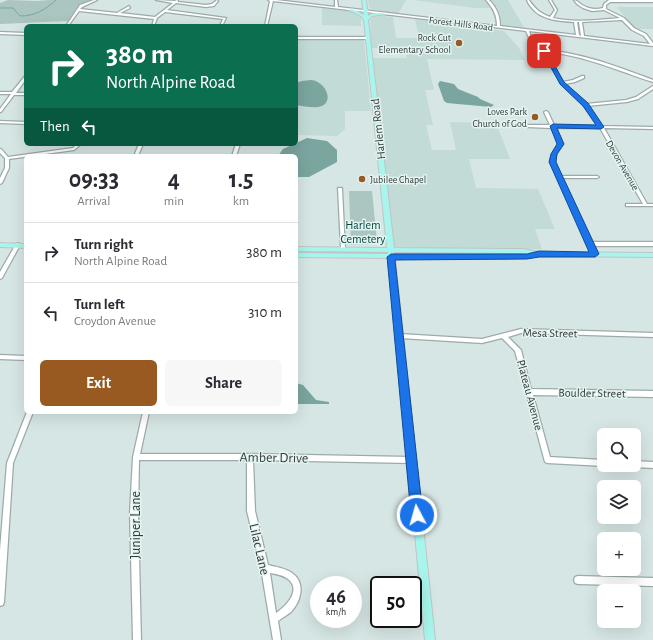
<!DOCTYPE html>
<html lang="en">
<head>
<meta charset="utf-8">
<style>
  body { margin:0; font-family:"Alegreya Sans",sans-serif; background:#f7f7f7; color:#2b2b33; height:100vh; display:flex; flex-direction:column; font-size:15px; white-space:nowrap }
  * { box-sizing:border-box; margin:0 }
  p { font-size:13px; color:#7c7c81 }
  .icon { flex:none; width:22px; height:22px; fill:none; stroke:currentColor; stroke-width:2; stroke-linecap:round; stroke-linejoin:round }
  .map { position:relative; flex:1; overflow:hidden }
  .side { position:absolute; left:24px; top:154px; width:274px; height:260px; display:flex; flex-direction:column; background:#fff; border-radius:6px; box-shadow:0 4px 16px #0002 }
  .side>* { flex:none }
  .hud { position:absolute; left:24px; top:24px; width:274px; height:122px; border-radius:6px; box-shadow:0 4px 16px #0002; background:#0b6e4f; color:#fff; overflow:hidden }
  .fabs { position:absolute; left:597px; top:428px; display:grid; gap:8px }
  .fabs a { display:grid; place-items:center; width:44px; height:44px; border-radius:6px; background:#fff; box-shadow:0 4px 16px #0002; font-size:20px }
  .speed { position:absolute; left:310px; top:576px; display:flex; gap:8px; font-size:20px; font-weight:700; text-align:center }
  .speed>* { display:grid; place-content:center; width:52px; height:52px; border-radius:50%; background:#fff; box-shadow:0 4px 16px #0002; line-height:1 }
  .speed small { font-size:10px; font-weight:400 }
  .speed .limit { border:2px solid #111; border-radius:6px; background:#fff; color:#111 }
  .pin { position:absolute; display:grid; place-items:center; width:34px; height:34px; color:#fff; margin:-17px; border-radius:8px; box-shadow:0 2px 6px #0006 }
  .me { position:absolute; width:44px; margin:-22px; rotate:354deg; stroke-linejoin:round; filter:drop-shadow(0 0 3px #0008) }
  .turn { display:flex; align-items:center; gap:14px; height:84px; padding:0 16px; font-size:18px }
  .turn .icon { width:52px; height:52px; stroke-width:2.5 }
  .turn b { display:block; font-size:28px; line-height:34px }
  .then { display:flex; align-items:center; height:38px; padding:0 16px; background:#0003; gap:8px; font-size:15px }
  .eta { display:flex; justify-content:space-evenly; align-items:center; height:68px; text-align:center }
  .eta b { font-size:24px; font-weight:700; line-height:28px }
  .action { display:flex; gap:8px; margin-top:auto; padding:8px 16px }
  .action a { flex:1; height:46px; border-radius:6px; background:#995a21; color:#fff; font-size:16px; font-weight:700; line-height:46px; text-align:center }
  .action a+a { background:#f7f7f7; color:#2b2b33 }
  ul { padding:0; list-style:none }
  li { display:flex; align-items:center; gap:12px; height:60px; padding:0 16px; border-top:1px solid #e1e1e2 }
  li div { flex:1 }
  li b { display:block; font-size:15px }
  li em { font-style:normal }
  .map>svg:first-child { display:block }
</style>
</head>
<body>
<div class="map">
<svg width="653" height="640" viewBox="0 0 653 640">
  <rect width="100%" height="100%" fill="#d6e6e4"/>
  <path fill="#c3dbd7" d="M368,0H406L398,14L372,9L369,7Z
    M412,0H508L525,29L496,26V19L491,8H476Z
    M617,7H653V29H634Z
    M322,8L350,11L358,14L361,17V26L322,25Z
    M375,15L393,17L396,38H419L415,19L504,31L519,48L525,60L427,59L434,90H425L433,125H426L432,150H456L450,122L496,123L510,159H469L476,188L538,189L555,229H535L542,249H454L392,247L373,58H407L405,48H371L370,21Z
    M296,39H364L371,111H345V129L337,136L296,135Z"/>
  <path fill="#abc5c1" d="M8,0L38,1L49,0H91L77,7L68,21L0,24V3Z
    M349,191H372L377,241L374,244L351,245Z"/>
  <path fill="#7ba59f" d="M311,80C326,81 336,104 318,107C312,108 303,106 296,105V83L302,81Z
    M440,81L454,84L458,89L478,97L480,99L494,105L491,107L447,103L444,101L438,84Z
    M307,138L327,141L337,150V162L309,177H296V156H278L283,149Z
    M296,383L303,385L316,400L329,402V404H296Z"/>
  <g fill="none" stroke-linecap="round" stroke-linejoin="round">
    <path stroke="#7ba59f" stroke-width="1" d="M0,8H13L20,16C35,16 45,10 56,0"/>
    <defs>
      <path id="minor" d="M94,0H97L82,7L80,9L117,13L129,6L130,8L120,13L155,17L173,3L156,0L175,1L177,0L178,1V2L206,5L212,4L217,0L218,1L214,6L206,7L176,3L167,10L226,18L222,26H220L223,19L165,12L157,18L154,26H152L154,19L79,11L68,26H66L80,5Z
        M268,0H276L335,7V0H337L338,7L497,26C497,15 493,8 486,0H489C496,7 500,15 500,26L576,35L574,22C560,21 541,20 532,8C530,6 528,3 527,0H529C535,9 540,13 550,17L555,10L549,0H551L557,10L553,18C575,23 597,20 620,18L604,10L592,11L583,8L577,4L574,0C578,1 579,3 582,5C589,9 595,10 603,8L604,4L609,0H653V2H610L606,5V9L624,18L634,28L646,34L653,43V46L529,31L531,37L545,50C583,53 618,67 653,80V82C618,71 584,55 546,52L563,82L573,80L582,76H584V78L575,82L565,84L586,104L626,100L636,97L653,86V89L638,99L627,102L587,106L602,126L653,127V129L604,128L647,204H653V206H626V204H643L600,128H555L563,144C552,159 553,159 561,176H597L599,177L597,178H562L592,242H653V246H594L597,254L595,256L593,254L550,162L552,154L559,144L551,128L527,127L525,126L527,125H550L544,112L546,111L548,112L554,125L598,126L584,106L561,84L543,51L529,38L526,31L273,1L267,26H265L270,1ZM622,20L632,30L644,36L650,44L584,36L582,22ZM577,22H579L581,36L579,35Z
        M0,32L26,33V35L0,34Z
        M296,37H368L370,38L368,39H296Z
        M25,76H26V79L16,93H26V95H14L1,112H0V109L11,94H0V92H12Z
        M0,121L26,122V124L0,123Z
        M77,144H81L74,150L9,159V168L2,183L0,184V178L5,168V158L0,153V149H1L8,157L73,148Z
        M139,144H143L138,156H134Z
        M236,144H240L236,156H232Z
        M338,188H342V189L345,249L343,251L341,249Z
        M18,243L20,245L2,278L0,279V272L16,244Z
        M521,329L653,333V337L521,333L508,337L521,350L531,389L653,391V397L533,395L550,457L604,460V465H606L604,466L547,463L545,462L515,351L502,338L482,343L400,338H398L397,336L398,334H400L482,339Z
        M0,355L26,356V360L0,359Z
        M27,412H33L13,463L4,602L3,605L0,606V550L7,463Z
        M143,412H149L140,454H250L411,457L413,458L414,460L413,462L411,463L253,460L255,511L268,565C276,567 285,568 292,573C306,583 301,601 291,612C287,615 282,618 278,621L281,640H273L261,568L247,511V460H139L138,513L141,640H133L130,513L133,457ZM270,573C276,574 283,575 288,579C302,590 286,606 276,613Z
        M634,461L653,462V468L634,467L631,465H634Z
        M578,576L653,578V586L578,584L575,583L574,580L575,577Z"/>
      <path id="major" d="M362,0H366L368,16C371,13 381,12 385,14L372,16L368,20L394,248L523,249L539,252L653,253V257L538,256L527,258L395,259L435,640H425L389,258L296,257V253L388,254V252L296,251V247L387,248L364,20L361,16L349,10L352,9L364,15ZM394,252L523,253L526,254H394Z
        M0,243L26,244V248L0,247Z"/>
    </defs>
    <use href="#minor" stroke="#9caba9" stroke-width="2.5"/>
    <use href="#major" stroke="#c2c4c4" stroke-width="2"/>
    <use href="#minor" fill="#fff" fill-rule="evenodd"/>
    <use href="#major" fill="#a7f5ec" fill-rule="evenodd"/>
  </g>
  <path fill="#1a73e8" stroke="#114b97" d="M542,50H546L564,82L588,103L604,127L601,129L557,128L564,144L557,154L556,162L599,254L595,257H539L527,259L395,260L423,515L421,519L417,521L413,519L411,515L387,257L391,254H527L539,251L589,252L549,162L551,154L557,144L550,126L553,124L596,125L583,106L560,84L542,51Z"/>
  <g fill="#995a21" stroke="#e3f4f1" stroke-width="1.5">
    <circle cx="459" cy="43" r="4"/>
    <circle cx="535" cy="117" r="4"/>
    <circle cx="362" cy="179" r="4"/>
  </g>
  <g text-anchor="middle" stroke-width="3" stroke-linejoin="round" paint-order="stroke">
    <g font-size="10" fill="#353b3a" stroke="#e3f4f1">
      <text transform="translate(461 23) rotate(7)" y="4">Forest Hills Road</text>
      <text transform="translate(623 165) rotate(60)" y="4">Devon Avenue</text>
    </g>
    <g font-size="10" fill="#353b3a" stroke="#e3f4f1" text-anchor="end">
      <text x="451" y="41">Rock Cut<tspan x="451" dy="12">Elementary School</tspan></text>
      <text x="527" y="115">Loves Park<tspan x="527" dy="12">Church of God</tspan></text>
      <text x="370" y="183" text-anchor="start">Jubilee Chapel</text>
    </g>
    <g font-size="12" fill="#353b3a" stroke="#e3f4f1">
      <text transform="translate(378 129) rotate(-96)" y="4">Harlem Road</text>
      <text transform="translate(550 333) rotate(1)" y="4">Mesa Street</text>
      <text transform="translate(592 393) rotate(1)" y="4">Boulder Street</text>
      <text transform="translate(530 395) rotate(75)" y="4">Plateau Avenue</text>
    </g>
    <g font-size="12" fill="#01453f" stroke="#e3f4f1">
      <text x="363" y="229">Harlem<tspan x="363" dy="14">Cemetery</tspan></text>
    </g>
    <g font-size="14" fill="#353b3a" stroke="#e3f4f1">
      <text transform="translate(274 457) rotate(1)" y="5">Amber Drive</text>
      <text transform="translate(135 525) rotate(-90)" y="5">Juniper Lane</text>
      <text transform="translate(260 549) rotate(77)" y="5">Lilac Lane</text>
    </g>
  </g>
</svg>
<div class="fabs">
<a><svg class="icon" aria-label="search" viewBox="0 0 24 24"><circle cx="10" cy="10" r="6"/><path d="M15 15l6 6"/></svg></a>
<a><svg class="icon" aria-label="layers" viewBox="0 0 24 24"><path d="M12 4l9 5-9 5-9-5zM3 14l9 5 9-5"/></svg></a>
<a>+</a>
<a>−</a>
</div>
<div class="speed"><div>46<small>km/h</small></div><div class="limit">50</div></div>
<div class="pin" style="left:544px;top:51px;background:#d93025"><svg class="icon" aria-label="arrive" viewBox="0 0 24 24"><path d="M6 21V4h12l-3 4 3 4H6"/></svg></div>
<svg class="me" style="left:417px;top:515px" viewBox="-20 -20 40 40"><circle r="17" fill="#1a73e8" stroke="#fff" stroke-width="3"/><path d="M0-11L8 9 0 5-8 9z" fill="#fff"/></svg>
<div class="hud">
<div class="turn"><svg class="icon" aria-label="right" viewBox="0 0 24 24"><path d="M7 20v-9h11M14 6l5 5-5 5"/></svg><div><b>380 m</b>North Alpine Road</div></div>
<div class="then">Then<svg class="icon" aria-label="left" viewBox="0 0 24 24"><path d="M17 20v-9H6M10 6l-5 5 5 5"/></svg></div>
</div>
<section class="side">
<div class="eta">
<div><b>09:33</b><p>Arrival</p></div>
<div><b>4</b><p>min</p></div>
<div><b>1.5</b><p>km</p></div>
</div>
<ul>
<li><svg class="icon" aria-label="right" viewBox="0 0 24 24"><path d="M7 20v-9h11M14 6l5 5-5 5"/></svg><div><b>Turn right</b><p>North Alpine Road</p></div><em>380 m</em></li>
<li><svg class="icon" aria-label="left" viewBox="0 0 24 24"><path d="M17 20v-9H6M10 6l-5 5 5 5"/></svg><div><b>Turn left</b><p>Croydon Avenue</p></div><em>310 m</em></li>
</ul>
<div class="action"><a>Exit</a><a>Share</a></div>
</section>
</div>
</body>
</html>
